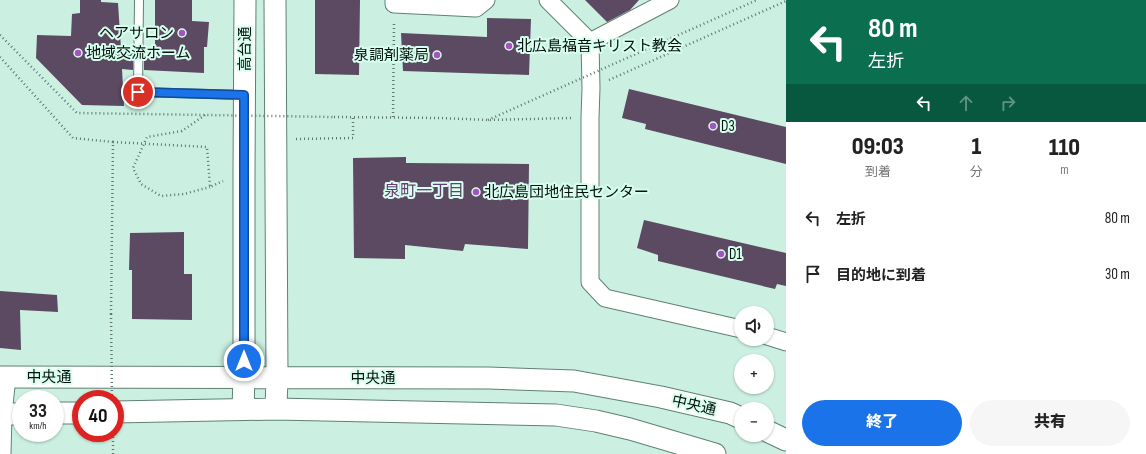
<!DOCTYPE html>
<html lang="ja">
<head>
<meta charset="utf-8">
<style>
  body { margin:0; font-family:"Sofia Sans Condensed","Noto Sans JP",sans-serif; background:#f6f6f6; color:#222; height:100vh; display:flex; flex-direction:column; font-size:15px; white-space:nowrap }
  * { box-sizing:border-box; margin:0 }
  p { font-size:13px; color:#767676 }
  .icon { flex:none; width:22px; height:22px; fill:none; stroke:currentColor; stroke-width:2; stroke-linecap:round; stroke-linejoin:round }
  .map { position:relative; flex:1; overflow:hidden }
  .details { display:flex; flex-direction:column; background:#fff; width:360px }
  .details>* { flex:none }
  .guide { background:#0b6e4f; color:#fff; overflow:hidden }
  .buttons { position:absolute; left:734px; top:306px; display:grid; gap:8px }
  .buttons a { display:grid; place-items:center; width:40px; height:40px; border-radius:50%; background:#fff; box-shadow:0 1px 3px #0004; font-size:20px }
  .speed { position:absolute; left:12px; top:390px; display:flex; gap:8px; font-size:20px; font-weight:700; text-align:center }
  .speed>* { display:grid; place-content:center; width:52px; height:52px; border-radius:50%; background:#fff; box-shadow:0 1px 3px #0004; line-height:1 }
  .speed small { font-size:10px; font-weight:400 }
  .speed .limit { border:6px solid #d22; background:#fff; color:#111 }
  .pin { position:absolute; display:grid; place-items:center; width:34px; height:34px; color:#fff; margin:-17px; border:2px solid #fff; border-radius:50%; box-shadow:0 1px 4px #0007 }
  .me { position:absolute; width:44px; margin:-22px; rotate:0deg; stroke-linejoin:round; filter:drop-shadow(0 0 3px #0008) }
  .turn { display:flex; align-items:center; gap:14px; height:84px; padding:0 16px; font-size:18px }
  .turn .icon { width:52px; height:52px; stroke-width:2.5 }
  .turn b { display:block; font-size:28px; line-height:34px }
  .lanes { display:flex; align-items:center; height:38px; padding:0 16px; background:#0003; justify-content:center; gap:20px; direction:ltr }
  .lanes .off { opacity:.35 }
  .eta { display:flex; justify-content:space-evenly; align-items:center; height:68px; text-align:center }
  .eta b { font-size:24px; font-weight:800; line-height:28px }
  .primary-button { display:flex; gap:8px; margin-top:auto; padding:8px 16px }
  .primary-button a { flex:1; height:46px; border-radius:24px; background:#1a73e8; color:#fff; font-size:16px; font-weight:800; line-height:46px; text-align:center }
  .primary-button a+a { background:#f6f6f6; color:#222 }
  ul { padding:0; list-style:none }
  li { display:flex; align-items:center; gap:12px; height:56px; padding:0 16px }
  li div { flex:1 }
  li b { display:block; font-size:15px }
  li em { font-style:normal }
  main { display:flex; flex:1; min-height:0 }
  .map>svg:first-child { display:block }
</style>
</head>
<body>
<main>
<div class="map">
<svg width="786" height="454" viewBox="0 0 786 454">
  <rect width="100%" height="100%" fill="#cbf0e2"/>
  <path fill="#5b4a61" d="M80,0H101V2L118,3L121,49H133V70L122,69L124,106L82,105L36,58L37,35L71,36L72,14L80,13Z
    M155,0H192V21L209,22L207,47H204V73L144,70V50H155Z
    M315,0H360L359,75L315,74Z
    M585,0H639L630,10L607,22Z
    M487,18L531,19L529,75L403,71L401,33L487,37Z
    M629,89L786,127V164L645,129L646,124L622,118Z
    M406,157V163L529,164L528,249L465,244L463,251L405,245V259L354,258L353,158Z
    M644,220L786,253V286L777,284L775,289L658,261V255L637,248Z
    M184,232V274H192V320L132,319V270H129L130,233Z
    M0,291L57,295L58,312L20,310L21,350L0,348Z"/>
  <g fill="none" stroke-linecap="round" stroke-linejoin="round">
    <defs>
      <path id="service" d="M139,0L138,92L244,95"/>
      <path id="minor" d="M394,0V4L476,8L486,0
        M548,0L590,42L591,88L590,118V282L605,298L741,329
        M590,42L670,0
        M767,336L786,342
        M2,454L3,414L7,377"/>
      <path id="tertiary" d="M275,0L277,377L276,409
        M0,377L488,378L574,381L661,397L730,413L741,418
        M243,409L244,377V173L245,0
        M115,412L276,409L556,415L596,421L630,429L715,454
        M55,413H81
        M0,414H21
        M767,431L786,440"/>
    </defs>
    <use href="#service" stroke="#5f8174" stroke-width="10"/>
    <use href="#minor" stroke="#5f8174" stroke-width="19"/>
    <use href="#tertiary" stroke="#5f8174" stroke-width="23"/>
    <path stroke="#5f776e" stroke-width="2.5" stroke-dasharray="1 3" stroke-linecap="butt" d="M0,57L73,138L113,142
      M609,80L786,1
      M334,117L440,118L488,120L572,118
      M393,117L394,24
      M296,139L353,138V117
      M111,314L113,142L207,147L210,187L223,181
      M113,433V454"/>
    <use href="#service" stroke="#fff" stroke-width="8"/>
    <use href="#minor" stroke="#fff" stroke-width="17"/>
    <use href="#tertiary" stroke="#fff" stroke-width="21"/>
    <path stroke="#5f776e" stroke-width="2.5" stroke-dasharray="1 3" stroke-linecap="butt" d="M0,35L77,113L334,117
      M205,115L182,131L147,137L133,168L141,184L161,196L184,194L210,187
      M488,120L757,0
      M111,314L112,399"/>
  </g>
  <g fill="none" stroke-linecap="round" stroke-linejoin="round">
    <defs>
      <path id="route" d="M138,92L244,95V361"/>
    </defs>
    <use href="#route" stroke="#114b97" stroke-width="10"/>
    <use href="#route" stroke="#1a73e8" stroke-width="7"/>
  </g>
  <g fill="#a652c0" stroke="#d8feef" stroke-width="1.5">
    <circle cx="182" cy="33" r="4"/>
    <circle cx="509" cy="46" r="4"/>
    <circle cx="78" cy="53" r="4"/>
    <circle cx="437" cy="55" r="4"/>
    <circle cx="713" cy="126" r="4"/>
    <circle cx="476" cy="192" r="4"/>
    <circle cx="721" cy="254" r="4"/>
  </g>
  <g text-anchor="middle" stroke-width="4" stroke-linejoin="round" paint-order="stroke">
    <g font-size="15" fill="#05120d" stroke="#d8feef" text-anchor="start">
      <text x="174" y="38" text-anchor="end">ヘアサロン</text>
      <text x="517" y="51">北広島福音キリスト教会</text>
      <text x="86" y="58">地域交流ホーム</text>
      <text x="429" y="60" text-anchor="end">泉調剤薬局</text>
      <text x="721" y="131">D3</text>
      <text x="484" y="197">北広島団地住民センター</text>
      <text x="729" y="259">D1</text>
    </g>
    <g font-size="15" fill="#05120d" stroke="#d8feef">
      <text transform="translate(245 49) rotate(-90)" y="5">高台通</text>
      <text x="49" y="382">中央通</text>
      <text x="373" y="383">中央通</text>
      <text transform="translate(694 405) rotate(13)" y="5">中央通</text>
    </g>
    <g font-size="16" fill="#663d74" stroke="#d8feef">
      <text x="424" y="196">泉町一丁目</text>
    </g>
  </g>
</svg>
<div class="buttons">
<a><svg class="icon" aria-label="sound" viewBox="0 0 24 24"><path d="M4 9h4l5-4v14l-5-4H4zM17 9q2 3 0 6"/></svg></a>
<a>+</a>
<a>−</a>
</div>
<div class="speed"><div>33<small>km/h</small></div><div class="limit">40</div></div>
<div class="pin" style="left:138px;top:92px;background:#d93025"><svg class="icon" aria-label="arrive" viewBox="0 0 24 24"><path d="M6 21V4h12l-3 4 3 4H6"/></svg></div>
<svg class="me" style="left:244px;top:361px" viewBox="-20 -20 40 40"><circle r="17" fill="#1a73e8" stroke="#fff" stroke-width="3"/><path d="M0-11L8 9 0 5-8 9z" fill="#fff"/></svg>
</div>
<section class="details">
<div class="guide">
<div class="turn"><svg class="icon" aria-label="left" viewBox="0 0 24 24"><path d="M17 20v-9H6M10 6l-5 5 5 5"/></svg><div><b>80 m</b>左折</div></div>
<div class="lanes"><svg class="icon" aria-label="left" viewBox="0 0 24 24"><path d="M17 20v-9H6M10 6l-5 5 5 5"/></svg><svg class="icon off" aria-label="ahead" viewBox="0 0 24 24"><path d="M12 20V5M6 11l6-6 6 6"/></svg><svg class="icon off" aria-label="right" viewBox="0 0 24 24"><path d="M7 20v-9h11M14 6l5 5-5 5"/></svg></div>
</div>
<div class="eta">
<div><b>09:03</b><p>到着</p></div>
<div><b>1</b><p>分</p></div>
<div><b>110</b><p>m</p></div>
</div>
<ul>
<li><svg class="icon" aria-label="left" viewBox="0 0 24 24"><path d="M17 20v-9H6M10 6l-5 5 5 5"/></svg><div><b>左折</b></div><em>80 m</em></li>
<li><svg class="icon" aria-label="arrive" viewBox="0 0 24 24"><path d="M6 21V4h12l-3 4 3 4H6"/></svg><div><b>目的地に到着</b></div><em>30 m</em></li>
</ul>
<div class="primary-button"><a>終了</a><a>共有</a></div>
</section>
</main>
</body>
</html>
